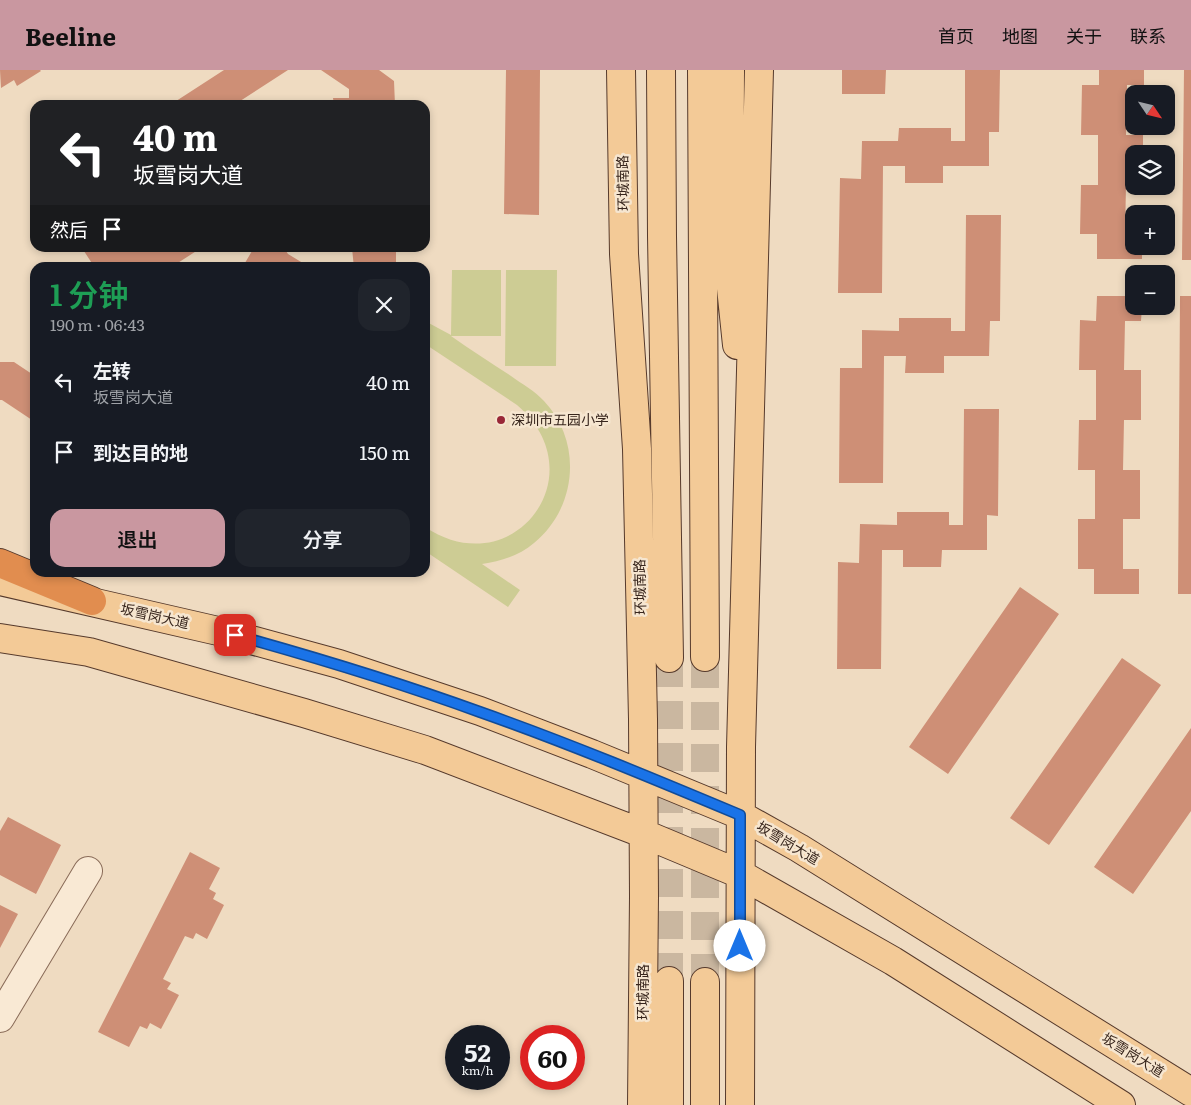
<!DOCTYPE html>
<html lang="zh">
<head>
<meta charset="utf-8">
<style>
  body { margin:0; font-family:Literata,"Noto Sans SC",serif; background:#20242c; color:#f1f3f6; height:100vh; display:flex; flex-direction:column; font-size:19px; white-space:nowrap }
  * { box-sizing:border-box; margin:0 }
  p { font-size:16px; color:#9ea1a6 }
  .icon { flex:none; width:28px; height:28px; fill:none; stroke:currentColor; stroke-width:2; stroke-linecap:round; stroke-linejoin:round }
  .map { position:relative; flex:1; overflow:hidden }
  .sheet { position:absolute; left:30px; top:192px; width:400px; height:315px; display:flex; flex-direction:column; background:#171b24; border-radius:15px; box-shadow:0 2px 8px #0003 }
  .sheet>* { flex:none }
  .top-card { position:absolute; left:30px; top:30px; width:400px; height:152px; border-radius:15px; box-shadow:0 2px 8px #0003; background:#202124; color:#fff; overflow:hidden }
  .needle { width:32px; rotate:125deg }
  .tools { position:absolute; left:1125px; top:15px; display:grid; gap:10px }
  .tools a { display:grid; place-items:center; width:50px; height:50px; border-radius:10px; background:#171b24; box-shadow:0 2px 8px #0003; font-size:25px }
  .speed { position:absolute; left:445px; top:955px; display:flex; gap:10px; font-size:25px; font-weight:700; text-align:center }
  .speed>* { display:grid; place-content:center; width:65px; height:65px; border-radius:50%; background:#171b24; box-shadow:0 2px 8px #0003; line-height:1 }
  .speed small { font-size:12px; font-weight:400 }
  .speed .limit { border:8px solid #d22; background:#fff; color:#111 }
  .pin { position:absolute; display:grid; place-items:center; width:42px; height:42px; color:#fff; margin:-21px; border-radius:10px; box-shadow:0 2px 8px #0006 }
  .me { position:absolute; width:55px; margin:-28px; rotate:0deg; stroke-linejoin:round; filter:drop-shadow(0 0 4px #0008) }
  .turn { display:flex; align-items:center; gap:18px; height:105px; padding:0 20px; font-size:22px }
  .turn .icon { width:65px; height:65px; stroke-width:2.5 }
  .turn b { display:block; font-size:35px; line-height:42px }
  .then { display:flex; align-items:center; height:48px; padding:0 20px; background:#0003; gap:10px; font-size:19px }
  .round { display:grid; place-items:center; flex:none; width:52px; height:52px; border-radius:15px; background:#20242c }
  .headline { display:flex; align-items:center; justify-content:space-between; height:85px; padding:0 20px }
  h1 { font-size:30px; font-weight:600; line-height:38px; color:#1e9e55 }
  .cta { display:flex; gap:10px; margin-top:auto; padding:10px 20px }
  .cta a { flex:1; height:58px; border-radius:15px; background:#c997a0; color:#111; font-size:20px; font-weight:600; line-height:58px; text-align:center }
  .cta a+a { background:#20242c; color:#f1f3f6 }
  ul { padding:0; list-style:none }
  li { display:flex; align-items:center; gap:15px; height:70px; padding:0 20px }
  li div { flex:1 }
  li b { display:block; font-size:19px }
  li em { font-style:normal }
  header { display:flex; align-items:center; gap:30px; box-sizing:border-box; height:70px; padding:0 25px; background:#c997a0; color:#111 }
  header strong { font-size:24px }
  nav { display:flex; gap:28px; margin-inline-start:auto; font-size:18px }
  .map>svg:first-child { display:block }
</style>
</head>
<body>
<header>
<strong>Beeline</strong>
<nav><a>首页</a><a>地图</a><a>关于</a><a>联系</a></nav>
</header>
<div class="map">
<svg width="1191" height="1035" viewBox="0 0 1191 1035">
  <rect width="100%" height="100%" fill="#efdbc1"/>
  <path fill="#cdcc94" d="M452,200H501V266H451C471,280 491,293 511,306C522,314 535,321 544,331C583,372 577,438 534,473C519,486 501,491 482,494L520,520L508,537L425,481V457C513,516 598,404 517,335L425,274V251L451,265Z
    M506,200H557L556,296H505Z"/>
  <path fill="#ce8f76" d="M0,0H40L41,1L17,16L14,10L1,18Z
    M224,0H288L234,35H170Z
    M321,0H379L394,11L395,35H334L333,28H349V19Z
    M506,0H540L539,145L504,144Z
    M842,0H886L885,24H842Z
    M965,0H1000L999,62H989V96H943V113H905V96H883L882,223H838L840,108L861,109L862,71H898L899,58H951V71H965Z
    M1099,0H1144V15H1127L1126,65H1143V84H1134V115H1126L1125,165H1134V176H1142V189H1097V164H1080L1081,115H1098V65H1081L1082,15H1099Z
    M1184,0H1191V190H1182Z
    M966,145H1001L1000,251H990L989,286H944V303H905L906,286H884L883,413H839L840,298H862V260L899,261V248H951V261H965Z
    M82,178H201L170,198H95Z
    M249,178H284L288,184L311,198H242L252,181Z
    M352,178H396V198H354Z
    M1097,226H1134V236H1142L1141,251H1125L1124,300H1141V350H1124L1123,400H1140V449H1123V499H1139V524H1094V499H1078V449H1095V400H1078L1079,350H1096V300H1079L1080,250L1096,251Z
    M1180,226H1191V524H1178Z
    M0,292H14L35,306V352L2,330H0Z
    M964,339H999L998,446L987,445V480H942L941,497H903V480H882L881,599H837L838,492L859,493L860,454L897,455V442H949V455H963Z
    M1020,517L1059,544L948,704L909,677Z
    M1122,588L1161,615L1049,775L1010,748Z
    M1191,658V741L1133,824L1094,797Z
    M8,747L61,775L36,824L0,805V761Z
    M190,782L220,798L209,819L216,823L213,829L224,835L207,869L196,863L193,869L185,866L163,909L171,913L167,919L179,925L161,959L150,953L147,959L140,956L129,977L98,962Z
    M0,835L18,844L0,878Z"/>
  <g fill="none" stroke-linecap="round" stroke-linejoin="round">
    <path stroke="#cab7a0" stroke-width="28" stroke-dasharray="28 14" stroke-linecap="butt" d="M669,911V588
      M705,912V587"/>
    <defs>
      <path id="minor" d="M0,948L88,801"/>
      <path id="major" d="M621,0L624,184L637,379L643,649L644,826L642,1035
        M661,0L662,166L669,588
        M702,0L705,587
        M730,0L729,198L737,275
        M0,511L218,561L339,594L480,641L592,684L740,745L799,778L1191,1022
        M0,568L89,582L304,643L425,680L642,763L740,804L893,891L1121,1035
        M669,911V1035
        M705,1035V912
        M740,1035L741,677L759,0"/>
      <path id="highway" d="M0,493L92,531"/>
    </defs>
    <use href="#minor" stroke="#896b58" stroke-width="30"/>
    <use href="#major" stroke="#563a2c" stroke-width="30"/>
    <use href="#highway" stroke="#563a2c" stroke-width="30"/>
    <use href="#minor" stroke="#f9e9d4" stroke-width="28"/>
    <use href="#major" stroke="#f3ca97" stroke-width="28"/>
    <use href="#highway" stroke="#e18d4f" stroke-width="28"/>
  </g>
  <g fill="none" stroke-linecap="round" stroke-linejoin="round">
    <defs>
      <path id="route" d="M235,565C318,588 400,613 480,642C568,673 654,709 740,745V876"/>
    </defs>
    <use href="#route" stroke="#114b97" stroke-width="12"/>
    <use href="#route" stroke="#1a73e8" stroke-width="9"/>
  </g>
  <circle fill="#992737" stroke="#f6e6d0" stroke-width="2" cx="501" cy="350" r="5"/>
  <g text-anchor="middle" stroke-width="5" stroke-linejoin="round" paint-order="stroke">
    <g font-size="14" fill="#38261d" stroke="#f6e6d0">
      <text transform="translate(623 113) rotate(-91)" y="5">环城南路</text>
      <text transform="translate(640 517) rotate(-91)" y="5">环城南路</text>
      <text transform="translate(155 546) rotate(13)" y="5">坂雪岗大道</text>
      <text transform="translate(788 773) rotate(31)" y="5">坂雪岗大道</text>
      <text transform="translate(643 922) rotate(-90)" y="5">环城南路</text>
      <text transform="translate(1133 985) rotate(32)" y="5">坂雪岗大道</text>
    </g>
    <g font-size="14" fill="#38261d" stroke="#f6e6d0" text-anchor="start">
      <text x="511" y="355">深圳市五园小学</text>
    </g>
  </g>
</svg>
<div class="tools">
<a><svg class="needle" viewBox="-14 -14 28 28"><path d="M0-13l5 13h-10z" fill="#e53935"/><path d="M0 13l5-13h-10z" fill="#9ea1a6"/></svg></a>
<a><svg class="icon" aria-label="layers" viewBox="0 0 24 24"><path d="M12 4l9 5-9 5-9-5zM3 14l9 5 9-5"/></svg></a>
<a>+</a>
<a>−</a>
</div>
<div class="speed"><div>52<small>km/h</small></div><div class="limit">60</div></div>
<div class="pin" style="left:235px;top:565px;background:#d93025"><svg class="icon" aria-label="arrive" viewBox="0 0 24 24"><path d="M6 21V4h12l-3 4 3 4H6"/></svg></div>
<svg class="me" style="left:740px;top:876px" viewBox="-20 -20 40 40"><circle r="19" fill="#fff"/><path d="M0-13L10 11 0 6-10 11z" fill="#1a73e8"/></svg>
<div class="top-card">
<div class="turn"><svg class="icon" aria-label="left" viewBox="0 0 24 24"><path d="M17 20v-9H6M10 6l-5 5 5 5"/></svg><div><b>40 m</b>坂雪岗大道</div></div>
<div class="then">然后<svg class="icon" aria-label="arrive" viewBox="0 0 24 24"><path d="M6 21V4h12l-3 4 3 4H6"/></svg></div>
</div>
<section class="sheet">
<div class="headline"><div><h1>1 分钟</h1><p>190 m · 06:43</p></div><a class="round"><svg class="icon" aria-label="close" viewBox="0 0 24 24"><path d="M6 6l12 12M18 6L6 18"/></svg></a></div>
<ul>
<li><svg class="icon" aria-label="left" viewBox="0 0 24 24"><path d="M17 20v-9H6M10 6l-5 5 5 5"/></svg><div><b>左转</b><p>坂雪岗大道</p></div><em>40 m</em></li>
<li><svg class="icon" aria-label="arrive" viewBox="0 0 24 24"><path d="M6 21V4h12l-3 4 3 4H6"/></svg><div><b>到达目的地</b></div><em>150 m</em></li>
</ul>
<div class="cta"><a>退出</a><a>分享</a></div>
</section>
</div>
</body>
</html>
